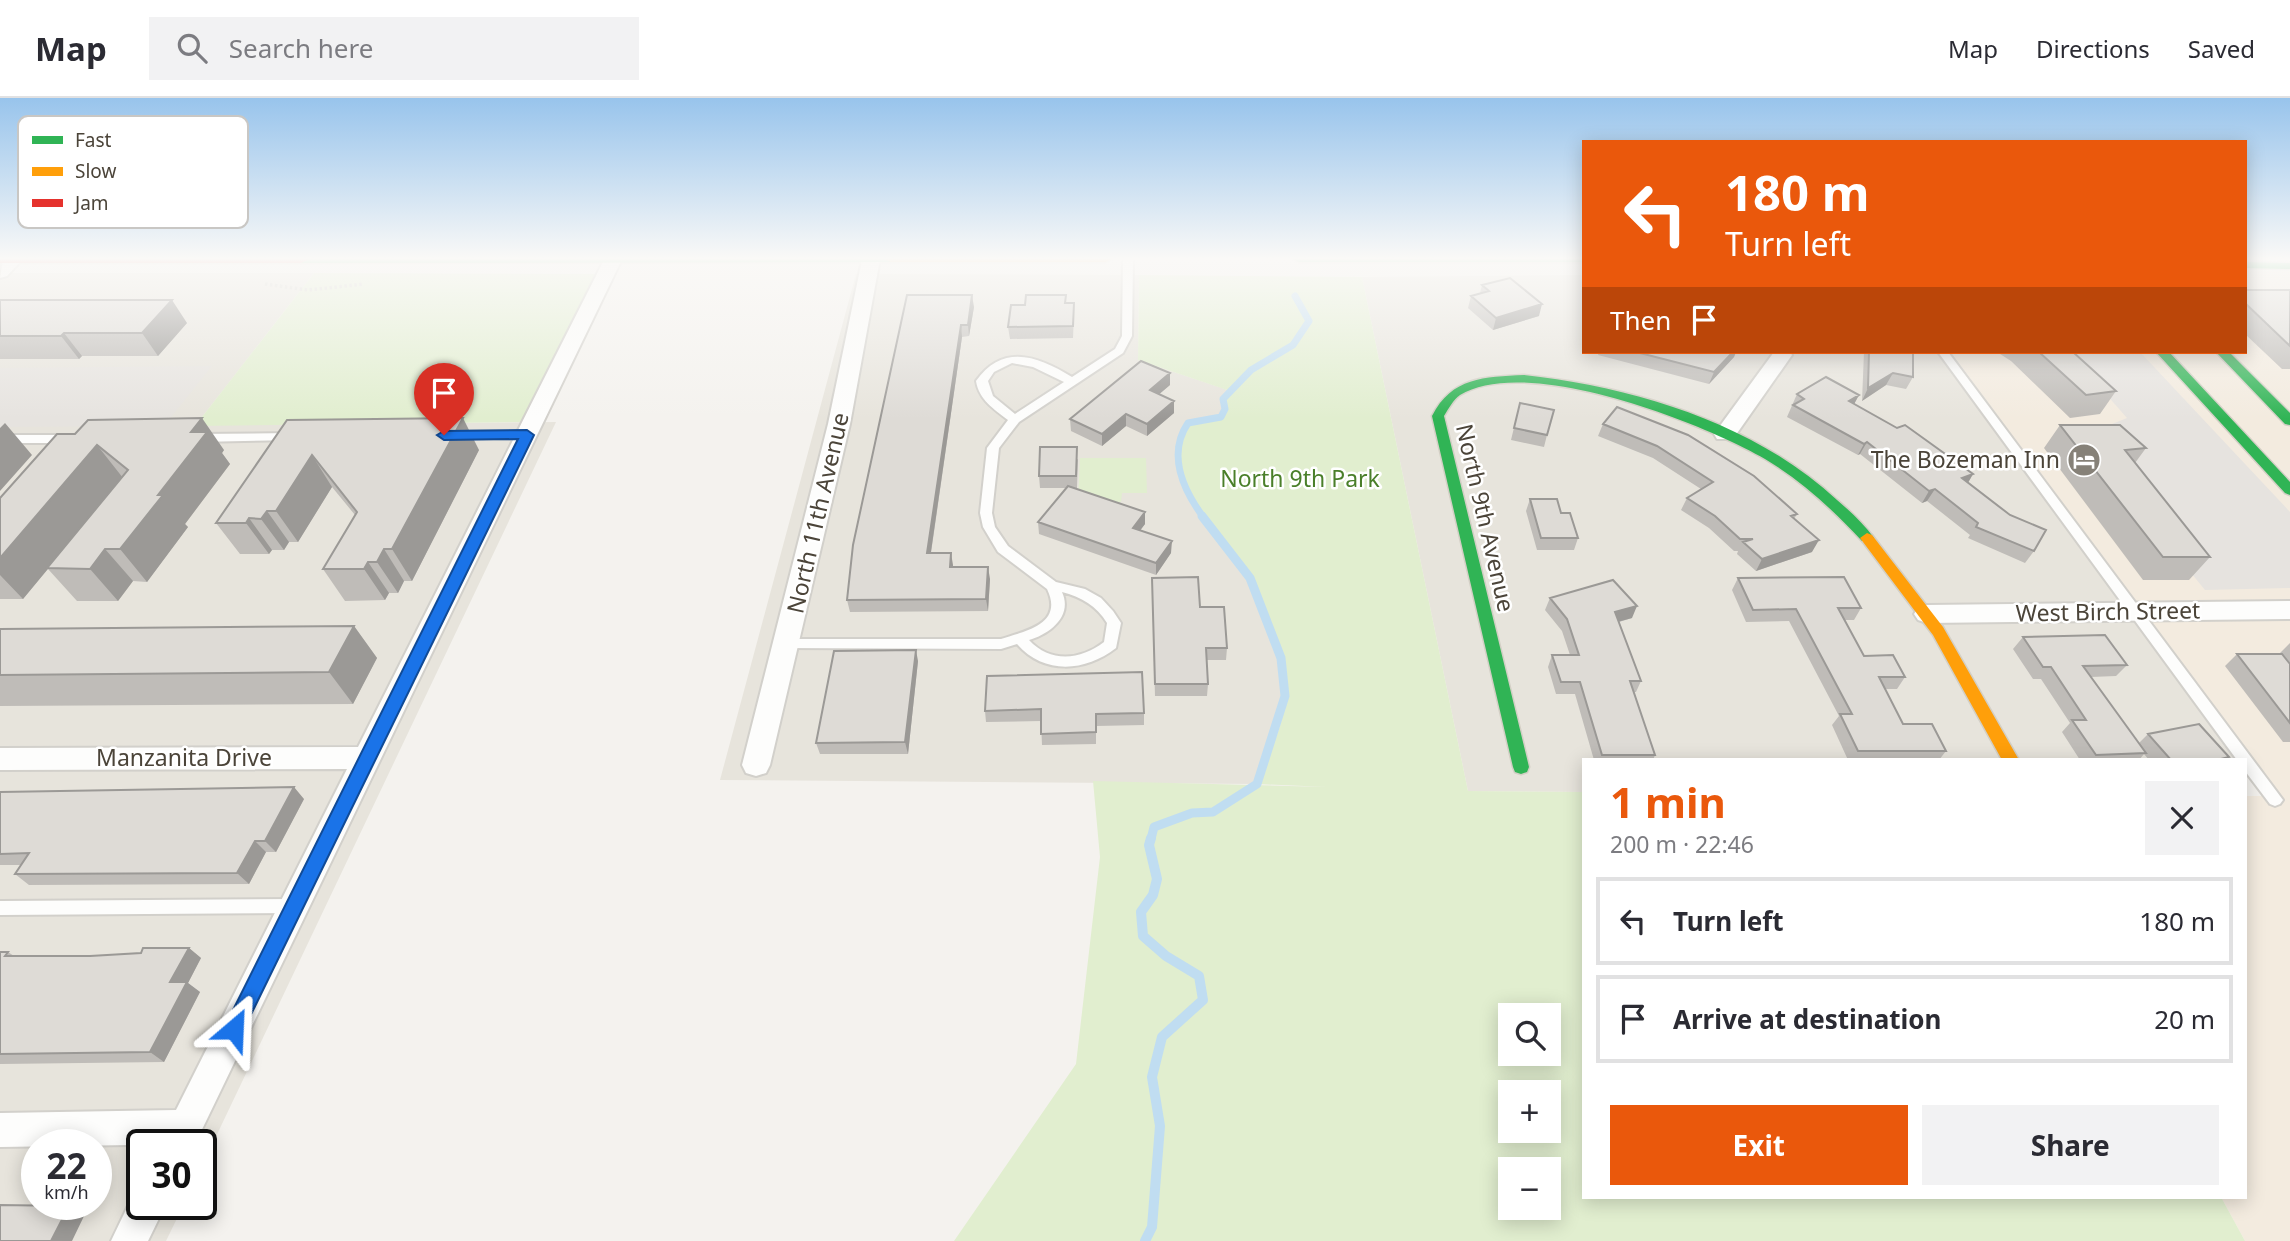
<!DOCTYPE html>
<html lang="en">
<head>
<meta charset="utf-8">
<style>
  body { margin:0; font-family:"Noto Sans",sans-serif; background:#f2f2f3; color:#2b2b33; height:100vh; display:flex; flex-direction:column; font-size:26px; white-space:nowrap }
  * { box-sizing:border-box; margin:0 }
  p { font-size:23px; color:#7c7c81 }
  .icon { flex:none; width:38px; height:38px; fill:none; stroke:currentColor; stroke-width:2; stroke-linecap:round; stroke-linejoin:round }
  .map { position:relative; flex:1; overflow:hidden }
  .side { position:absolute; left:1582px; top:660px; width:665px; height:441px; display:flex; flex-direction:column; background:#fff; border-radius:0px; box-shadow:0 4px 18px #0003 }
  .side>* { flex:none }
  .banner { position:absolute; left:1582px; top:42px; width:665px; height:214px; border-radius:0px; box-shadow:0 4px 18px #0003; background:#ea580c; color:#fff; overflow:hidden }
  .tools { position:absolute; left:1498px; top:905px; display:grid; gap:14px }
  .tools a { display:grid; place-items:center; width:63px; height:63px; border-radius:0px; background:#fff; box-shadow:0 4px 18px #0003; font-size:35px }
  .speed { position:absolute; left:21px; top:1031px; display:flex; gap:14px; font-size:35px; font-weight:700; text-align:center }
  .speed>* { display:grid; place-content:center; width:91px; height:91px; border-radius:50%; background:#fff; box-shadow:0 4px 18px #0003; line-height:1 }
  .speed small { font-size:18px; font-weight:400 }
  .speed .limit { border:4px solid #111; border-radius:10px; background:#fff; color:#111 }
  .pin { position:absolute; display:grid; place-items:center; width:60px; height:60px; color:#fff; margin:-72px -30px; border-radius:50% 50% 50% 0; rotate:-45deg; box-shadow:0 0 7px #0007 }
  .pin .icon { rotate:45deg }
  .me { position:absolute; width:77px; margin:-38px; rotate:26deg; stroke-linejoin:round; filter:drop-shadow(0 0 5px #0008) }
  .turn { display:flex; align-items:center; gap:24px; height:147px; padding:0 28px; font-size:32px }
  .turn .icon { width:91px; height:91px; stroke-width:2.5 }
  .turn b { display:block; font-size:49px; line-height:60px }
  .then { display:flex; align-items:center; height:66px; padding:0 28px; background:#0003; gap:14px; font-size:26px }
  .round { display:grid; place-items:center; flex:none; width:74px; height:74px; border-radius:0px; background:#f2f2f3 }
  .head { display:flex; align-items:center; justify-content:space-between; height:119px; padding:0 28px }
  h1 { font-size:42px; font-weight:700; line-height:52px; color:#ea580c }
  .cta { display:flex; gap:14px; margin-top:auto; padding:14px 28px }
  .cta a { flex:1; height:80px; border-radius:0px; background:#ea580c; color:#fff; font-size:28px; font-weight:700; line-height:80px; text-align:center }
  .cta a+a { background:#f2f2f3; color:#2b2b33 }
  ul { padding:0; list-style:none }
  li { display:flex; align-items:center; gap:21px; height:88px; margin:0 14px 10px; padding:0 14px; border:4px solid #e1e1e2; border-radius:0px }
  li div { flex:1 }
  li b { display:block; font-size:26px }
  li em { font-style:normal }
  header { display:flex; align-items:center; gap:42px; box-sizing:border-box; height:98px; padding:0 35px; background:#fff; border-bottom:2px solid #e1e1e2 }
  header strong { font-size:33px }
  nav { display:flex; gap:38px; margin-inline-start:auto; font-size:24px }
  .search { width:490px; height:63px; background:#f2f2f3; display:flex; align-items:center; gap:18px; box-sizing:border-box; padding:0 24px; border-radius:0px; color:#7c7c81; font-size:26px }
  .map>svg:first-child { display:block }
</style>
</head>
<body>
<header>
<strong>Map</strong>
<div class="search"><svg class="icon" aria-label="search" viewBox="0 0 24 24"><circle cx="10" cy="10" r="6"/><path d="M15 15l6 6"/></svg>Search here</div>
<nav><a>Map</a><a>Directions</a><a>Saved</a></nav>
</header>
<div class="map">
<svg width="2290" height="1143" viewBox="0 0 2290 1143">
  <rect width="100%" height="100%" fill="#f4f2ee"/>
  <path fill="#e7e4dc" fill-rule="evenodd" d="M0,175H314L196,327L556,324L201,1070V1046H142V1106H184L166,1143H0ZM37,1046H96V1106H37Z
    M856,176L1139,177L1138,262L1231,293L1221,319L1188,325L1178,340L1179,368L1188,399L1198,414L1250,480L1281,560L1285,598L1257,686L720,682Z
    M1584,177V254H1951L2243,661L1584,662V694L1468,693L1362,179Z"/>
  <path fill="#f3ebdf" d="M2245,172L2290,173V1143H2245L2221,1099H2245V698H2268L2245,662L1951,254H2245Z"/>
  <path fill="#e1eecf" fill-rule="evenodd" d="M314,175L601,176L530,324L195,328Z
    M1139,177L1362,179L1468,693L1584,694V1099H2221L2245,1143H954L1076,966L1100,759L1093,683L1327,689L1257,686C1267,659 1287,623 1285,594C1282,556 1267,516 1251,482C1228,435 1148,386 1188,325L1221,319L1225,311L1223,301L1230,293L1138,262ZM1510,917H1549V956H1510ZM1510,994H1549V1032H1510ZM1510,1071H1549V1110H1510Z
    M1080,360H1146L1147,395H1122L1121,404H1078Z"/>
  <path fill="#e6e3df" d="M2069,254H2140L2290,414V490L2205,492L2111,377L2102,330L2127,320Z
    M212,268L164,328L0,329V270Z"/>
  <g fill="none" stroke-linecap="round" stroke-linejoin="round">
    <path stroke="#c0ddf1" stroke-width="7" d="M1204,420C1183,392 1167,356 1188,325L1221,319L1225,311L1223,301L1251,272L1293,247L1309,223L1295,198"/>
    <path stroke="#c0ddf1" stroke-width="9" d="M1151,741L1154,729L1192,715L1213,714L1257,686L1285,598L1281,560L1250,480L1202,418"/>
    <path stroke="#c0ddf1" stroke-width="10" d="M1145,1143L1152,1129L1160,1028L1152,979L1162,939L1203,902L1199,878L1166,858L1143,838L1141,814L1153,797L1157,781L1149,747L1151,740"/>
    <defs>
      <path id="lane" d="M1123,161H1133L1132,238L1123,255L1019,324L999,350L992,415L995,429L1008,448L1056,484L1085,491L1101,500L1113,513L1121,525L1116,550C1085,574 1044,577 1017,546L1001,551L782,550L780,546L787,541H1001C1026,533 1064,526 1047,491L998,454L983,429L980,415L987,350L1008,322C994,311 979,302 976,283C1003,245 1038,258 1072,279L1115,251L1122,238ZM1012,265L1033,269L1064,284L1015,316L993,298L988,283L994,274ZM1062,494C1081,499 1097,508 1107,525L1104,544C1081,562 1050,565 1029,542C1050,536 1073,518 1062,494Z
        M1938,254H1948L2280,698L2283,702L2280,706L2275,708L2270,706L2245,673V662H2237Z
        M453,333H527L533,337L527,341L449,340L447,337Z
        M293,335L297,336V342L197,344L191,340L197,336Z
        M0,337H69L75,341L69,345H0Z
        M294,801L300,803L302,808L300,813L294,815L0,817V803Z"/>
      <path id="street" d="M3,161H23L7,178L0,180Z
        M622,161L195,1046L0,1049V1015L176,1012L347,671L0,672V650L358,649L604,162Z
        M880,161L850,326L770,667L766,675L756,678L746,675L742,667L828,326L862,162Z
        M1774,254H1790L1792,257L1733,341H1717L1714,336Z
        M2290,503V521L1927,525L1918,522L1914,516L1918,510L1927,507Z
        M142,1091V1106H166L148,1143H111L135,1093Z"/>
      <path id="fast" d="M296,161H897L891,164L301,165Z
        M1293,161H1584V164H1299Z
        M2245,164L2290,165V171L2245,170Z
        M2156,254H2169L2290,384V397L2285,395Z
        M2216,254H2229L2290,315V327L2285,326Z
        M1524,277C1634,289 1754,325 1837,402C1850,413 1864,426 1874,440L1872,443H1862C1833,412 1802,383 1765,361C1703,325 1526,256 1460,297C1453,302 1449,310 1444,318L1529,669L1527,674L1521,676L1515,674L1513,669L1432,318C1452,279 1484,279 1524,277Z"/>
      <path id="slow" d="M885,161H1112L1106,164H891Z
        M1867,435L1872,437L1943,529L2019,662H2002L1933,537L1860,440Z"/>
      <path id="jam" d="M0,161H306L307,162L301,165H0Z"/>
    </defs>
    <use href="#lane" stroke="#d2d0cb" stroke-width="4"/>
    <use href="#street" stroke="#d2d0cb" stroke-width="4"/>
    <use href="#fast" stroke="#d3cfc5" stroke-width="3"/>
    <use href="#slow" stroke="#d3cfc5" stroke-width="3"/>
    <use href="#jam" stroke="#d3cfc5" stroke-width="3"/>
    <path stroke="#d3d2cc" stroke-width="3.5" stroke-dasharray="2.5 2.5" stroke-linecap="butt" d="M265,186L308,192L364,186"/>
    <use href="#lane" fill="#fdfdfc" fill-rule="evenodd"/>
    <use href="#street" fill="#fdfdfc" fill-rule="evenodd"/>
    <use href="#fast" fill="#30b455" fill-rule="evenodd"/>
    <use href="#slow" fill="#ff9f0a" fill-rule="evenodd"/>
    <use href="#jam" fill="#e5322d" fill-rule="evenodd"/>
  </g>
  <path fill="#bfbcb8" d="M1482,187L1539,218L1493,232L1468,210L1471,198L1480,195Z
    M2245,192H2290V271H2282L2245,236Z
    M907,197L974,209L969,238L962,239L931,455L953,469L990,481L988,513L850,514L847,502Z
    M1066,197V205L1074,217L1073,240L1010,241L1008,229L1025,207Z
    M0,202L187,225L158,258H82L79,261H0Z
    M1599,254H1736L1734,259L1709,286L1598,257Z
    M1864,254H1913V279L1906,291L1886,287L1862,303Z
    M1997,254H2073L2116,293L2100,316L2070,320L2011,263Z
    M1170,287L1159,296L1174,315L1147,338L1126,328L1102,348L1071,333L1070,321Z
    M1797,296L1859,297L1854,306L1973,376L1968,385L2034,453L2025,465L1968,440L1970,437L1927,403L1922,405L1860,356L1858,357L1787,319Z
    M1520,305L1547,337L1544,349L1511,342Z
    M1617,309L1797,416L1794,421L1812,454L1756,473L1737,456L1738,453H1734L1709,430L1681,412L1687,400L1701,391L1653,360L1598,338L1603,326Z
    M287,322L479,352L412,483H404L398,495H389L385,502L345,503L323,471L355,417L332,389L298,444H289L284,452H272L269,456H240L216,425Z
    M2060,327L2146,350L2135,365L2210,459L2189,482H2143L2044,350Z
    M57,336L224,352L222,355L230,366L185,426L188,429L147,484L133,483L118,503H77L48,471L23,501H0V400Z
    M1078,361L1077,390H1073L1145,426L1140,432L1171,455L1156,477L1039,436L1038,424L1067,390H1040L1039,378Z
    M1530,401L1578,440L1574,452H1537L1526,413Z
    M1738,480L1861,510L1854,522H1844L1864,558L1905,579L1897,591H1885L1903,626L1946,653L1939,662H1848L1832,627L1839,618L1789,523L1746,524L1732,492Z
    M1152,492L1200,509L1227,550L1226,562H1206L1208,586L1207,598H1155Z
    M1550,500L1632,520L1619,524L1641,583L1636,594H1634L1655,657L1653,662H1594L1575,596H1556L1548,569L1552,557H1570L1562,533L1545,512Z
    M354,528L377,560L353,606L0,608V531Z
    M2023,539L2127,567L2116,578L2091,579L2139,645L2148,636L2229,659L2226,662H2149L2144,656L2139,662H2080L2062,634L2070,625L2041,581H2033L2013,551Z
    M2290,545V644H2283L2225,568L2237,556H2279Z
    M918,563L908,656H820L816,645Z
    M987,578L1144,615V627L1096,628V646L1042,647L1041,623L986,624L985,613Z
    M0,694L304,701L276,754H266L249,786L29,787L15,776L22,767H0Z
    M189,850L201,860L188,885L200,894L164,964L0,966V854H8L14,858H90L141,855Z"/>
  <path fill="#9b9996" d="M972,197L974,209L969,238L968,227Z
    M172,202L187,225L158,258L142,235Z
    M1542,206L1539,218L1493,232L1496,220Z
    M961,227L962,239L929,467L927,455Z
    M64,235L82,258L79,261L61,238Z
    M1733,254H1736L1734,259L1709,286L1714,274Z
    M1170,275V287L1150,304V292Z
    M1893,275L1886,287L1862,303L1868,290Z
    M1859,297L1853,308L1849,303Z
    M1174,303V315L1147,338V326Z
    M1126,316V328L1102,348V336Z
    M202,320L224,352L222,355L230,366L185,426L188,429L147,484L120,451L158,397L191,334Z
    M463,320L479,352L412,483L392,451Z
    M5,325L32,357L0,393V330Z
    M1867,344L1860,356L1858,357L1864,346Z
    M97,347L123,380L23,501L0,477V460Z
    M312,357L332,389L298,444L276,413Z
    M1973,376L1966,388L1962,380Z
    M1935,391L1927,403L1922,405L1929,393Z
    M267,413L289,444L284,452L261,421Z
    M1145,414V426L1133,442V430Z
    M249,420L272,452L269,456L246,425Z
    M1819,442L1812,454L1756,473L1762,461Z
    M1172,443L1171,455L1156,477V465Z
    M105,451L133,483L118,503L90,471Z
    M384,451L404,483L398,495L377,464Z
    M951,455L953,467L952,481L950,469Z
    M368,464L389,495L385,502L364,471Z
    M988,469L990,481L988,513L986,501Z
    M1637,508L1632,520L1610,526L1615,514Z
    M354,528L377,560L353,606L329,574Z
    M916,552L918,563L908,656L905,644Z
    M294,689L304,701L276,754L265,743Z
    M255,743L266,754L249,786L237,775Z
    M189,850L201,860L188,885L200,894L164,964L150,954L170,884Z
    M69,1108L85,1116L72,1143H51Z"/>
  <path fill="#dedbd6" stroke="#9b9996" stroke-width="2" d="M1510,180L1542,206L1496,220L1471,198L1489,193L1482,187Z
    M2245,192H2290V248L2245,205Z
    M907,197H972L968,227H961L927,455H951L950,469H988L986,501L847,502L853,447Z
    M1026,197H1066L1065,205H1074L1073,228L1008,229L1011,207H1025Z
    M0,202H172L142,235H64L61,238H0Z
    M1636,254H1733L1714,274Z
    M1869,254H1913V279L1893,275L1868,290Z
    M2039,254H2073L2116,293L2086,297Z
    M1141,263L1170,275L1150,292L1174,303L1147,326L1126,316L1102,336L1070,321Z
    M1826,279L1859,297L1849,303L1897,330L1905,327L1973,376L1962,380L2010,417L2046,432L2034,453L1976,429L1978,425L1935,391L1929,393L1867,344L1864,346L1793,307L1804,301L1797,296Z
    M1520,305L1554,312L1547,337L1514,330Z
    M1617,309L1688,337L1754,378L1797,416L1791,418L1819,442L1762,461L1743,444L1753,441H1740L1715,418L1687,400L1713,384L1657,348L1603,326Z
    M202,320L191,334H207L158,397H163L120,451H105L90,471L47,470L128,372L97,347L0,460V400L57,336H75L88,322Z
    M463,320L392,451H384L377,464H368L364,471H323L357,414L312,357L276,413H267L261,421L249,420L246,425H216L287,322Z
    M2060,327H2120L2146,350L2125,352L2210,459H2163Z
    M1040,349H1077L1076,378H1039Z
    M1068,388L1145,414L1133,430L1172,443L1156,465L1038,424Z
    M1530,401H1557L1561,415H1570L1578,440H1541Z
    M1198,479L1200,509H1224L1227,550H1206L1208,586H1155L1152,480Z
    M1844,479L1861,510H1838L1864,558L1893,557L1905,579H1879L1903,626H1932L1946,653H1858L1840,616H1852L1796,511L1753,512L1738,480Z
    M1613,482L1637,508L1615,514L1641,583H1630L1655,657H1602L1580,584H1561L1552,557H1579L1567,521L1550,500Z
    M354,528L329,574L0,577V531Z
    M2105,537L2127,567L2083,568L2146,655L2096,657L2072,622H2086L2051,569H2043L2023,539Z
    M916,552L905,644L816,645L834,553Z
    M2237,556H2282L2290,566V625Z
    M1142,574L1144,615L1096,616V634L1041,636V611L985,613L987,578Z
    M2199,626L2229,659L2217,662H2171L2148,636Z
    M294,689L265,743H255L237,775L15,776L29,755L0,756V694Z
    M143,850H189L170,884H187L150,954L0,956V854H8L5,858H90L141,855Z
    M0,1107L69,1108L51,1143H0Z"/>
  <linearGradient id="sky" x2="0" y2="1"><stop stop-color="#98c4ec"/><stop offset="0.5" stop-color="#faf9f7"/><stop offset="1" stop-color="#faf9f7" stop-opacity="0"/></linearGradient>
  <rect width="2290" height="321" fill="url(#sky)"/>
  <path fill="#1a73e8" stroke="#114b97" stroke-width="2" d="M527,332L534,337L241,937L234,940L227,937L224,931L227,924L518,341L444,342L437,337L444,333Z"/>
  <defs>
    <symbol id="hotel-disc" viewBox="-11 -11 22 22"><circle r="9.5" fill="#868178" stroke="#fff"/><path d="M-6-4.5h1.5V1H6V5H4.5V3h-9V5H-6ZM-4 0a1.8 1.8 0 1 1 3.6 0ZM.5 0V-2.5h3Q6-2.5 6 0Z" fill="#fff"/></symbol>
  </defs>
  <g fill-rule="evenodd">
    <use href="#hotel-disc" x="2065" y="343" width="38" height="38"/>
  </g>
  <g text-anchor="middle" stroke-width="5" stroke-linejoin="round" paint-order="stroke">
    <g font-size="23" fill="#4b4439" stroke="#fff" text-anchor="end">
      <text x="2060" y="370">The Bozeman Inn</text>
    </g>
    <g font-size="23" fill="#4a7f2a" stroke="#fff">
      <text x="1300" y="389">North 9th Park</text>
    </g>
    <g font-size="23" fill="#4b4439" stroke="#fff">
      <text transform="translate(818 415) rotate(-77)" y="8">North 11th Avenue</text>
      <text transform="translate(1485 420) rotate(77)" y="8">North 9th Avenue</text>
      <text transform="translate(2108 514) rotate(-1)" y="8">West Birch Street</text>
      <text x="184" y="668">Manzanita Drive</text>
    </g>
  </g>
  <rect x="18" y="18" width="230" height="112" rx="10" fill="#fff" stroke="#c9c7c4" stroke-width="2"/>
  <rect x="32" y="38" width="31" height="8" fill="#30b455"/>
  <rect x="32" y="69" width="31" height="9" fill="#ff9f0a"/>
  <rect x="32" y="101" width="31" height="8" fill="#e5322d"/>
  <g font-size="19" fill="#4b4439">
    <text x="75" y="49">Fast</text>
    <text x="75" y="80">Slow</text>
    <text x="75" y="112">Jam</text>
  </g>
</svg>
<div class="tools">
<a><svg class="icon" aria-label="search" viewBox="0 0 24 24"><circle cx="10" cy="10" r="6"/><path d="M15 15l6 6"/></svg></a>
<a>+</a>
<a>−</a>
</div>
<div class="speed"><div>22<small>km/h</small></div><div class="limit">30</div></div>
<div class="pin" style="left:444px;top:337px;background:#d93025"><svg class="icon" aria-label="arrive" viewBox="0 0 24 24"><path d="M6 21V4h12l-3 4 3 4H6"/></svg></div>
<svg class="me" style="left:234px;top:931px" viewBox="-20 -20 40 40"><path d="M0-17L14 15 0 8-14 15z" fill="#1a73e8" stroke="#fff" stroke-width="4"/></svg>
<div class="banner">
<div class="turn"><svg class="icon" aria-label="left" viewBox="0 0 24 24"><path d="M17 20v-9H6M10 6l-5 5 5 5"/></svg><div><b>180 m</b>Turn left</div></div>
<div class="then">Then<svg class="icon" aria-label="arrive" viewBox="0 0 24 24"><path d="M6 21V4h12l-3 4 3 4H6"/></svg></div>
</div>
<section class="side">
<div class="head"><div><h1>1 min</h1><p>200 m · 22:46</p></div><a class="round"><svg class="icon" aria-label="close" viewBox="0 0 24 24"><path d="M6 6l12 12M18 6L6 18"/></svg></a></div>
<ul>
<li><svg class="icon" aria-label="left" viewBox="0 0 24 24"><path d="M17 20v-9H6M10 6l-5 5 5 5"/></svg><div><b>Turn left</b></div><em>180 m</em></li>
<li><svg class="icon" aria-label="arrive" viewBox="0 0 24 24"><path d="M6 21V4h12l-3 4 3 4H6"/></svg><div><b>Arrive at destination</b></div><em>20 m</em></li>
</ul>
<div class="cta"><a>Exit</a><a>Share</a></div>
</section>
</div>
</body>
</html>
